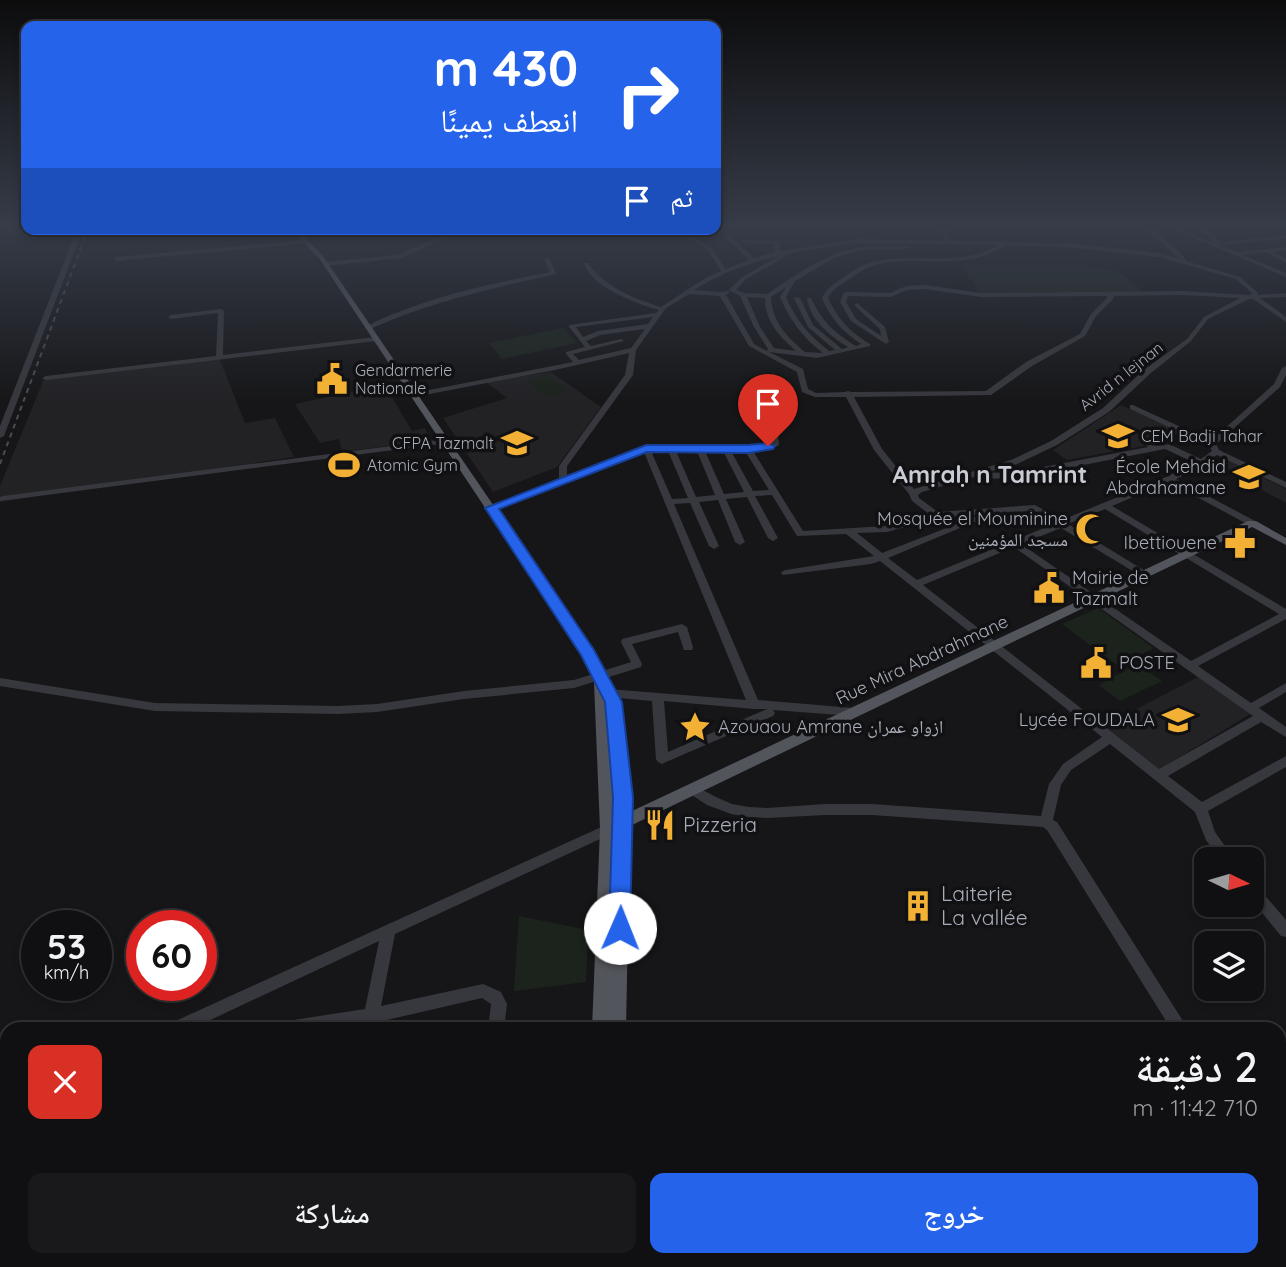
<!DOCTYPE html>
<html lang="ar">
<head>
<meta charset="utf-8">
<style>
  body { margin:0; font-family:Quicksand,"Noto Naskh Arabic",sans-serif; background:#19191b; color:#f1f3f6; direction:rtl; height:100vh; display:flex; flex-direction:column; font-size:26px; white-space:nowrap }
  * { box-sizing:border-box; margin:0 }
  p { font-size:23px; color:#9c9d9f }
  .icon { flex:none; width:38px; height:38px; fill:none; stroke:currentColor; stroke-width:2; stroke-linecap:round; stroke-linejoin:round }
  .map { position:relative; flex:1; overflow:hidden; direction:ltr }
  .side { position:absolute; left:0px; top:1022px; width:1286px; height:245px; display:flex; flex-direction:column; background:#101012; border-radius:21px 21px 0 0; box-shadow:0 4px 10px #0003,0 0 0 2px #303032; direction:rtl }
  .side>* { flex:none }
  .banner { position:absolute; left:21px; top:21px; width:700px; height:214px; border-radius:14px; box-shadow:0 4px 10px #0003,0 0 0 2px #303032; direction:rtl; background:#2563eb; color:#fff; overflow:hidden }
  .needle { width:46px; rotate:95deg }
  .controls { position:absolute; left:1194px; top:847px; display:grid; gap:14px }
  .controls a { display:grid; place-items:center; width:70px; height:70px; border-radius:14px; background:#101012; box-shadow:0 4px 10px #0003,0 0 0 2px #303032; font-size:35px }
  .speed { position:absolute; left:21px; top:910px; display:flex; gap:14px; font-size:35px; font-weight:700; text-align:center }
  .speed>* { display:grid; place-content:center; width:91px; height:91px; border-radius:50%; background:#101012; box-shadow:0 4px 10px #0003,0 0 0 2px #303032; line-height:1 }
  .speed small { font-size:18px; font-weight:400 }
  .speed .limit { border:10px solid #d22; background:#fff; color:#111 }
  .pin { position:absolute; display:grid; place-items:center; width:60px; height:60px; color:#fff; margin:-72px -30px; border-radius:50% 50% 50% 0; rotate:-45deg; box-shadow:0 0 7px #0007 }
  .pin .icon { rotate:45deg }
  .me { position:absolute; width:77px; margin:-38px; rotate:1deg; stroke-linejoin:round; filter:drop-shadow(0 0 5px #0008) }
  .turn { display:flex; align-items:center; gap:24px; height:147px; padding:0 28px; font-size:32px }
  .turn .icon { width:91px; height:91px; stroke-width:2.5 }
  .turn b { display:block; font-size:49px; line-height:60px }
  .then { display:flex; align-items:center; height:66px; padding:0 28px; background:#0003; gap:14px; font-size:26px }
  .round { display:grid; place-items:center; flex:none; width:74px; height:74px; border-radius:14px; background:#19191b }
  .head { display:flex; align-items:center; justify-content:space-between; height:119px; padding:0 28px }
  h1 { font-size:42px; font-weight:600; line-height:52px }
  .button { display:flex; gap:14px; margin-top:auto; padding:14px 28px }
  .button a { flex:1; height:80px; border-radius:14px; background:#2563eb; color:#fff; font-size:28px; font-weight:600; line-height:80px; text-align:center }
  .button a+a { background:#19191b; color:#f1f3f6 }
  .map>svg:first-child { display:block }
</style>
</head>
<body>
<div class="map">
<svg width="1286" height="1267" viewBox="0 0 1286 1267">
  <rect width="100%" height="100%" fill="#161618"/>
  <path fill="#222225" d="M219,358L245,423L275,418L294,457L0,502V486L44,379Z
    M551,372L601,407L557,467L493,492L443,418L507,398L486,382Z
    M385,385L412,431L425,428L431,440L342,452L339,439L320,443L295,404Z
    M1121,405L1173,428L1149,445L1067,460L1053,450Z
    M1225,458L1286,489V503L1212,464Z
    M1198,677L1252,713L1158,770L1102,727Z"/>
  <path fill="#1c231d" d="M960,265H1086L1104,270L1116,269L1143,292L981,295Z
    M563,328L578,343L502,359L489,343Z
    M547,374L570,391L549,398L527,381Z
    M1098,608L1154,648L1118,666L1062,624Z
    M1137,664L1162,681L1120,701L1099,685Z
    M519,916L588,930L586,982L514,991Z
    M7,1154V1260H120V1267H0V1158Z"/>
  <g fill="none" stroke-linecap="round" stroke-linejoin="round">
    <path fill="#37383d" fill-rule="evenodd" d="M940,226H944L950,241L1067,243L1160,253L1180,259L1153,236L1145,226H1150C1160,239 1179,246 1186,261L1240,277L1257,292L1258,295L1286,293V297L1260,298L1286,317V322L1253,299H1249L1208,319L1191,341L1151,373L1109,412L1057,445L1017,464L985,473L1017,472L1148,447L1146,445L1147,443L1173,429L1130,409V405H1133L1211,441L1274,384L1282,368L1286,366V375L1280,387L1216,444L1219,450L1286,482V488L1217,455L1205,465L1176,479L1255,521L1257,523L1255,525H1249L1169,482L1112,506L1286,609V619L1198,666L1251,703L1286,683V692L1259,708L1286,727V737L1261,722L1168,776L1202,802L1286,756V767L1208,811L1215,832L1234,859H1219L1206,840L1195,812L1110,744L1071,770L1061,785L1053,820L1057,822L1188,1029H1171L1047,830L1043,827L872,815H825L767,818L749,817L731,814L707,805L687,792L685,789L687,786L691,784L716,797L732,804L749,807L767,808L825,804H872L1041,816L1049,784L1063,764L1102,737L880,561L871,564L783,575L781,573L783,571L786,570L874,556L846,534L797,536L772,495L755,496L778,538L773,541L768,538L747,497L726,499L745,542L740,545L735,542L718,500L699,502L719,546L714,549L709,546L690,503L674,504L758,700L853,708L857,709L859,712L857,715L853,716L773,710L775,713L773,716L666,762L662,764L658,762L656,759L652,701L608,697L604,696L602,693L604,690L608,689L746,700L644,452L495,510L492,511L488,508L559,479V466L625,375L629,353L555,370L414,397L410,395L414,393L573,362L566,354V352L585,347L569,327V325L656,313L659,310C636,304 590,286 584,263H588C603,286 635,299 661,307L707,277L721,271L707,249L671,229H679L711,247L726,269L749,260L725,236V234L727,233L754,258L775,252L774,244L743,243L741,242V240L779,241L781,251L857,239L945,241ZM857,243L998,245C959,269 911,251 869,263C860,266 853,271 845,276C836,283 827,287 822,298C830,318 843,332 861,344L856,346C833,332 822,321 811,298H807C810,320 830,336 848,347L842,349L813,325L800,298L795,297L794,298L808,327L835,350L829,351C808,334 797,322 786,297L795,281L834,258L862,250L907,249L909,248V246H869L842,251L808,267L767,294L744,293L736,290L746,279L785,257V255H781L742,277L729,290L740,296L754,327L768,349L767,351L754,344L726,295L729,293V291L721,292L694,290C744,258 799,251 857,243ZM1005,246L1067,247L1159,257L1236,279L1252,293L1251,295H1248L1182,291L981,293L925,285L906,286L890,293L846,292L843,294L840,302L851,321L886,344L889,342L885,327L857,303L855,304V306L880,329L881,336L856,319L846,302L848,296L891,297L907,290L925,289L981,297L1107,296V298L1091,314L1080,334L1026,362L986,391L851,392L848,391L845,392L816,393L808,389L803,369L769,352L817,358L870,346V344C851,333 837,318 828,298C833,289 840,285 848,280C856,275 863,269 872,266C917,252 959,274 1005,246ZM786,287L780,297C790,320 802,337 823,353L805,352C787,337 772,322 771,297ZM689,294L720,296L749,346L797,372L802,392L815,397H846L874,450L909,494L912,501L929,514L886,526L803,531L753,451L778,446L779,444L772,390L768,388L764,390L771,442L748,447L646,446L567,476V466L633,375L636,350L666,308ZM1182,295L1240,298L1204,317L1187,339L1145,369L1103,408L1051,441L1011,460L914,489L882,449L854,397L991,395L1032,366L1085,336L1096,316L1112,300L1114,296ZM747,297L765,298C765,321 779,336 796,351L774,348L760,327ZM653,317L648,324L598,331L583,337L576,327ZM645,329L631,348L579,360L573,354L624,341L621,339L591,346L586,341L600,335ZM1180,432L1209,446L1212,451L1201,459L1169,444L1155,446ZM1165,449L1195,463L1166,477L1062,520L1035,505L938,512L919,498L918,495L922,492L977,476L981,479L1017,478ZM651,451H668L688,498L672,499ZM676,451H697L715,495L696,497ZM705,451H723L744,492L724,494ZM731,451H745L769,490L753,491ZM1105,509L1279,614L1191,661L1021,544L1061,528L1141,576H1147L1149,574L1147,572L1068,524ZM1033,511L1054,524L917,580L888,558L996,513ZM980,515L882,553L857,533L887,532L937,518ZM1014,547L1253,716L1159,769L923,585ZM664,701L754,709H767L668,752Z
      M1167,226H1173L1214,243L1197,226H1202L1221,242L1286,235V239L1220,245L1238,252L1286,247V251L1273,252L1286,259V263L1266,252L1242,255L1286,273V277Z
      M1226,226H1286V229H1228Z
      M77,229H83L4,436L0,438V426Z
      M458,229H466L401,258L326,266L323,264L326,262L398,255Z
      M306,240L308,241V243L116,261L113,259L116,257Z
      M547,257L550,259L556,274C490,289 433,301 370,329L365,328C376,320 391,315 404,310C451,292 501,282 550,272L544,259Z
      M221,309L224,311L223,355L376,337L379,339L376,341L46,380L42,378L46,376L216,356L218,313L171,319L168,317L171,315Z
      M445,439L449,441L448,443L0,501V497L3,496Z
      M682,624L687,627L693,647L692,650H684L678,632L632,644L642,664L641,667L574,688L464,699L377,712L338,714L155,711L0,686V678L155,703L338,706L377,704L464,691L574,680L631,662L621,642L622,639Z
      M608,824L613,825L614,829L613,833L395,934L381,1006L483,984L501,992L507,1004L504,1029H488L491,1004L482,998L378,1022L377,1029H361L362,1025L336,1029H279L282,1024L287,1021L365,1009L379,941L191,1029H166L169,1024Z
      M1251,883L1256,885L1286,920V937L1281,936L1251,899Z
      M7,1099V1115L0,1118V1102Z
      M1279,1176L1286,1180V1204L1279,1200Z
      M121,1260H139V1267H121Z
      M312,1260H330L329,1267H311Z
      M465,1260H483V1267H465Z"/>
    <path fill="#53555c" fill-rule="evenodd" d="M290,229H297L323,256L595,654L621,702L630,812L1248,521H1256L1286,538V545L1252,527L630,826L626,1029H592L600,829L594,683L596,680L583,655L319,258ZM608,714L616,798L615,819Z
      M595,1260H617V1267H595Z"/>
    <path stroke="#4a4c52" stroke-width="2" stroke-dasharray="5 4.5" stroke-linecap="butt" d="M0,464L88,229"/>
  </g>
  <linearGradient id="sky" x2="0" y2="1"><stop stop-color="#0c0c0d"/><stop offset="0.56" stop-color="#363c48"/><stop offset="1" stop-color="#363c48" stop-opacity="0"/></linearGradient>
  <rect width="1286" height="403" fill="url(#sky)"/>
  <path fill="#2563eb" stroke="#184099" stroke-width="2" d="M768,443L775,446L773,449L748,453L647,452L499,509L594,650L622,702L633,797L630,928L627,935L620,938L612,935L609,928L613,797L605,702L581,655L485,508L646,445H748Z"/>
  <defs>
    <symbol id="civic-bare" viewBox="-9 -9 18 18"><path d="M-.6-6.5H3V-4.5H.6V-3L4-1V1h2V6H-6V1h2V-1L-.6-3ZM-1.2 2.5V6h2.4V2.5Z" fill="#f2b134" stroke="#111113" stroke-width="2.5" paint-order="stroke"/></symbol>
    <symbol id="school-bare" viewBox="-9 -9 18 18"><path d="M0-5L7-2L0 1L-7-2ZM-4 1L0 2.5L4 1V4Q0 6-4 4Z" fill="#f2b134" stroke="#111113" stroke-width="2.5" paint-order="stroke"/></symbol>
    <symbol id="university-bare" viewBox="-9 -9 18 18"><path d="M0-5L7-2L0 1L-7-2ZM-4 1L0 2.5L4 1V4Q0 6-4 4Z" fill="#f2b134" stroke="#111113" stroke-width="2.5" paint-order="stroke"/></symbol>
    <symbol id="stadium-bare" viewBox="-9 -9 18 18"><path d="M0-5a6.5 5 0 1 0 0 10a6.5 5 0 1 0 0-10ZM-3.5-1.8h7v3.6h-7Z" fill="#f2b134" stroke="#111113" stroke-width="2.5" paint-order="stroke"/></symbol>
    <symbol id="mosque-bare" viewBox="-9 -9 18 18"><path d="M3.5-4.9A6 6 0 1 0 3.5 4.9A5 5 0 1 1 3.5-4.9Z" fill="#f2b134" stroke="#111113" stroke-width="2.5" paint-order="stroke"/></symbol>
    <symbol id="pharmacy-bare" viewBox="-9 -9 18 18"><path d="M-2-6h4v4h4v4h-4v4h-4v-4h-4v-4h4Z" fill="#f2b134" stroke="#111113" stroke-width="2.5" paint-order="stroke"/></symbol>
    <symbol id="sight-bare" viewBox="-9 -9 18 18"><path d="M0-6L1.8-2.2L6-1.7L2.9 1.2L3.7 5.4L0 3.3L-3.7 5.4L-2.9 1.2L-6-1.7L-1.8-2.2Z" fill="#f2b134" stroke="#111113" stroke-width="2.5" paint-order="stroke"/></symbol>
    <symbol id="restaurant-bare" viewBox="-9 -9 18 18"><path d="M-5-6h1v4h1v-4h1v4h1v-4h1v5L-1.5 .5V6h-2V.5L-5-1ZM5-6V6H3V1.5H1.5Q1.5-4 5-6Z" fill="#f2b134" stroke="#111113" stroke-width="2.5" paint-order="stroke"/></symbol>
    <symbol id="building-bare" viewBox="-9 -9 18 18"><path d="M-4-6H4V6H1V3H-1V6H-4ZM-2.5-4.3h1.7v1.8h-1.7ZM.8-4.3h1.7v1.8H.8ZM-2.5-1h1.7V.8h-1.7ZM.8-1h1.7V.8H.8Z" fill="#f2b134" stroke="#111113" stroke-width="2.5" paint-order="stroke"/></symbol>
  </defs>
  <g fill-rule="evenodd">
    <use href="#civic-bare" x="310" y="357" width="44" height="44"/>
    <use href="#school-bare" x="1096" y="414" width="44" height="44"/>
    <use href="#university-bare" x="495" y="421" width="44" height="44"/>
    <use href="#stadium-bare" x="322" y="443" width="44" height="44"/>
    <use href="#school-bare" x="1227" y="455" width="44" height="44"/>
    <use href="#mosque-bare" x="1069" y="507" width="44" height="44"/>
    <use href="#pharmacy-bare" x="1218" y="521" width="44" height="44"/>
    <use href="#civic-bare" x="1027" y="566" width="44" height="44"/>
    <use href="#civic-bare" x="1074" y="641" width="44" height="44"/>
    <use href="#school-bare" x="1156" y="698" width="44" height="44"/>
    <use href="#sight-bare" x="673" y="705" width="44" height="44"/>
    <use href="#restaurant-bare" x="638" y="803" width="44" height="44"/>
    <use href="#building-bare" x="896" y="884" width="44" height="44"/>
  </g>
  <g text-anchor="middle" stroke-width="7" stroke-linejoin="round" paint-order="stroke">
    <g font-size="16" fill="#a8adb8" stroke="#111113" text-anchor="start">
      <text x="355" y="376">Gendarmerie<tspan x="355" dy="18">Nationale</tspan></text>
      <text x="1141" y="442">CEM Badji Tahar</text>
      <text x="494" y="449" text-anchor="end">CFPA Tazmalt</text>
      <text x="367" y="471">Atomic Gym</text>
    </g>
    <g font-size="16" fill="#a8adb8" stroke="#111113">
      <text transform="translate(1121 376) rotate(-38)" y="6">Avrid n lejnan</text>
    </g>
    <g font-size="18" fill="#a8adb8" stroke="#111113" text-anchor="end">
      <text x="1226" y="473">École Mehdid<tspan x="1226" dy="21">Abdrahamane</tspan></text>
      <text x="1068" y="525">Mosquée el Mouminine<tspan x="1068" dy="21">مسجد المؤمنين</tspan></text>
      <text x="1217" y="549">Ibettiouene</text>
      <text x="1072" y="584" text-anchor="start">Mairie de<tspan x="1072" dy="21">Tazmalt</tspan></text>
      <text x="1119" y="669" text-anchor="start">POSTE</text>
      <text x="1155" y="726">Lycée FOUDALA</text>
      <text x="718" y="733" text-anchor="start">Azouaou Amrane ازواو عمران</text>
    </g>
    <g font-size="18" fill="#a8adb8" stroke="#111113">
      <text transform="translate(922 660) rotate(-25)" y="6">Rue Mira Abdrahmane</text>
    </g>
    <g font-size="21" fill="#a8adb8" stroke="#111113" text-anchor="start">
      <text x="683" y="832">Pizzeria</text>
      <text x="941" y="901">Laiterie<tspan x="941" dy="24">La vallée</tspan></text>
    </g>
    <g font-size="24" font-weight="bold" fill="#c9ccd4" stroke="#111113">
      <text x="990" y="483">Amṛaḥ n Tamrint</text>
    </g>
  </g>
</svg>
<div class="controls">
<a><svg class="needle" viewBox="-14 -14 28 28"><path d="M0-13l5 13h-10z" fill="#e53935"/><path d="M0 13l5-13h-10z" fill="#9c9d9f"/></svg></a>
<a><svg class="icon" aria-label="layers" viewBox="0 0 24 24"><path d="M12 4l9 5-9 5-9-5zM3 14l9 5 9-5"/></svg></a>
</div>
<div class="speed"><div>53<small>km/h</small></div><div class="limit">60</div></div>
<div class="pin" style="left:768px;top:446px;background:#d93025"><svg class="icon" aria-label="arrive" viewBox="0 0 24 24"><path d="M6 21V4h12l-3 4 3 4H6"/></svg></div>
<svg class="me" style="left:620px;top:928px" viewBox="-20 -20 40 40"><circle r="19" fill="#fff"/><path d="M0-13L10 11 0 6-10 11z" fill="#2563eb"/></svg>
<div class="banner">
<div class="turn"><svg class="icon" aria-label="right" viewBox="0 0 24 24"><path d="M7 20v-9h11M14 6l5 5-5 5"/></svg><div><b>430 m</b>انعطف يمينًا</div></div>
<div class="then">ثم<svg class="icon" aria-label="arrive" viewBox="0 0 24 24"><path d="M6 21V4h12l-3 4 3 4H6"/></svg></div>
</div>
<section class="side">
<div class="head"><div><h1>2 دقيقة</h1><p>710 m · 11:42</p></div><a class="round" style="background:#d93025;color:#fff"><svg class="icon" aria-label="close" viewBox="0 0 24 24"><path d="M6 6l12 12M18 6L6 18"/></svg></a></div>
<div class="button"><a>خروج</a><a>مشاركة</a></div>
</section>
</div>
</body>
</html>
